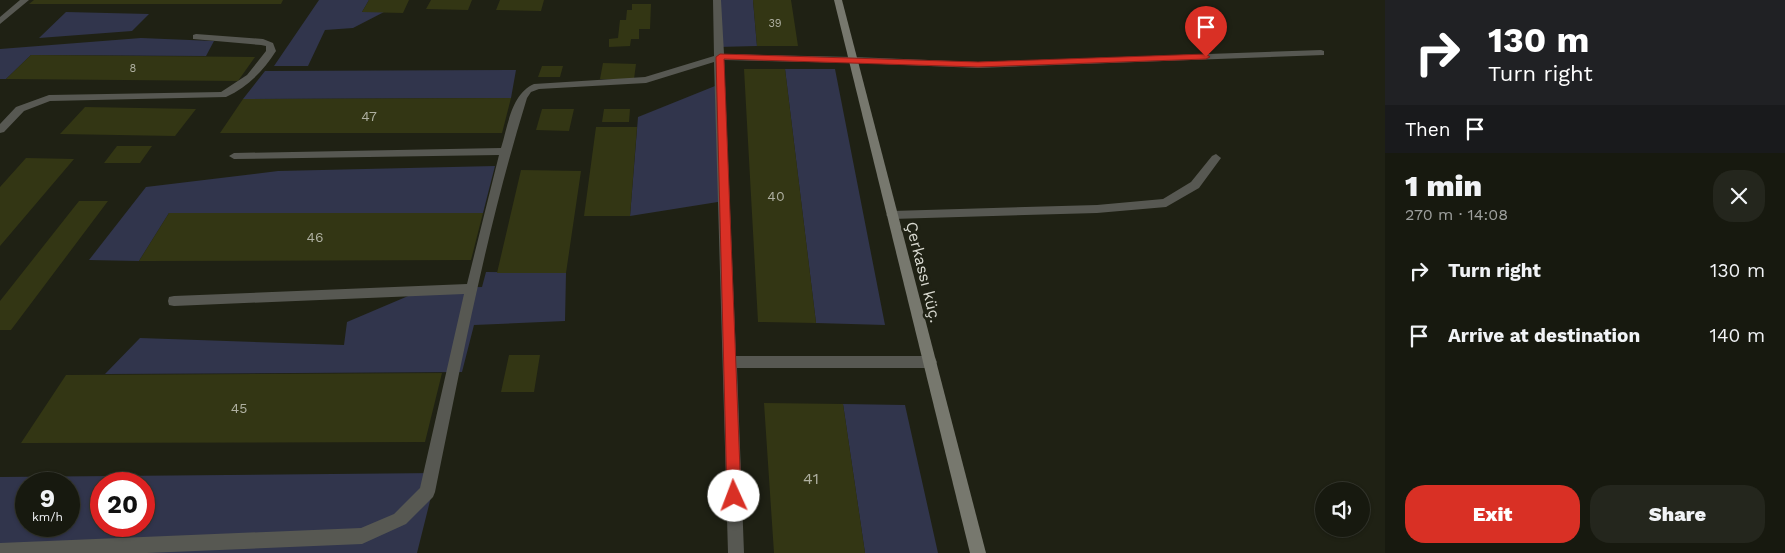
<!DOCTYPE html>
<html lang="en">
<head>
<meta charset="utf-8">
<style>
  body { margin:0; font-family:"Work Sans",sans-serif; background:#24261d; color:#f1f3f6; height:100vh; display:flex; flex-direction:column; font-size:19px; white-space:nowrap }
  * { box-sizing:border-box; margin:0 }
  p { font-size:16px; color:#9ea09e }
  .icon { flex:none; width:28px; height:28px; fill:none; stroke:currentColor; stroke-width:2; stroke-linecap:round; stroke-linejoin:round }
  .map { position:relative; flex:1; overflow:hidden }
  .panel { display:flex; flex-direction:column; background:#17190f; width:400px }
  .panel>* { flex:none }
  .hud { background:#202124; color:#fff; overflow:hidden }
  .tools { position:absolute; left:1315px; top:482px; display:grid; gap:10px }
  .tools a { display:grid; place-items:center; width:55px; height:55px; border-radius:50%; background:#17190f; box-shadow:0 1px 4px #0004,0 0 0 1px #36382f; font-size:25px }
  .speed { position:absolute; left:15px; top:472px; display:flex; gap:10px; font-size:25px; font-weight:700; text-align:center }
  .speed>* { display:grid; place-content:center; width:65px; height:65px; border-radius:50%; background:#17190f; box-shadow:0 1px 4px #0004,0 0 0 1px #36382f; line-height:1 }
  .speed small { font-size:12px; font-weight:400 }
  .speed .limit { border:8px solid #d22; background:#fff; color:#111 }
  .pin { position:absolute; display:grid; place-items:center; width:42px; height:42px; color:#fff; margin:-51px -21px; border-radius:50% 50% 50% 0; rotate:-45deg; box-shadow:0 0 5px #0007 }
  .pin .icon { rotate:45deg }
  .me { position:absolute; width:55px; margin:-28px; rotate:358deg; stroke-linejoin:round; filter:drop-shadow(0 0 4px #0008) }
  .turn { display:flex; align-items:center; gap:18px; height:105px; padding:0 20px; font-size:22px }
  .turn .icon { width:65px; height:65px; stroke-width:2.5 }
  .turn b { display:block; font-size:35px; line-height:42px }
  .then { display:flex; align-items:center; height:48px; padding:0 20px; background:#0003; gap:10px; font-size:19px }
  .round { display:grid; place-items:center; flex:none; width:52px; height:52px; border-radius:20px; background:#24261d }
  .summary { display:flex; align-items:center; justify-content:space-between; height:85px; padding:0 20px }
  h1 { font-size:30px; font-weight:800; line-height:38px }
  .primary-button { display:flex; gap:10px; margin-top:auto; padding:10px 20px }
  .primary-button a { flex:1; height:58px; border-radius:20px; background:#d93025; color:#fff; font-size:20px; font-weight:800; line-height:58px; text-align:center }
  .primary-button a+a { background:#24261d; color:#f1f3f6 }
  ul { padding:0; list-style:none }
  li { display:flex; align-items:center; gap:15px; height:65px; padding:0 20px }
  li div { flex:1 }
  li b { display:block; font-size:19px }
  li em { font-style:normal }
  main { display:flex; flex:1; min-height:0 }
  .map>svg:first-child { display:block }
</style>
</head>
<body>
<main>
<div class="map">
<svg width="1385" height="553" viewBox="0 0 1385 553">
  <rect width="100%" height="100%" fill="#1f2114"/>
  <path fill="#31354c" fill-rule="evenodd" d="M319,0H369L362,12H384L353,28L325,30L308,66H274Z
    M717,0H753L757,46L718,47Z
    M66,12L149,14L132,31L39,38Z
    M141,38L214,41L206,56L31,55L6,79H0V49Z
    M785,69H835L885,325L816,323Z
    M516,70L511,98L243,99L265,71Z
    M720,84L724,201L630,216L638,117Z
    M495,166L483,213H169L139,261L89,260L146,187L278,171Z
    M486,272L566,273L565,321L474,325L462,372L105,374L140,338L344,345L347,322L427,288L482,287Z
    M843,404L905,405L938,553H865Z
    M437,473L417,553H0V477ZM26,484H69V526H26ZM101,484H144V526H101Z"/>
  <path fill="#333614" d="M34,0H283L281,4H29Z
    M369,0H409L403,13L362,12Z
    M431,0H472L468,10L426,9Z
    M500,0H544L541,11L496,10Z
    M753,0H791L798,46H757Z
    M632,4H651L650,29H639V39H631L630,46L609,47V39L618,38L620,20H626L627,10H632Z
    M31,55L255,57L238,81L6,79Z
    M603,63L636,64L634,79H600Z
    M542,66H563L560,77H538Z
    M744,69H785L816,323L758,322Z
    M511,98L502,133H220L243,99Z
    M85,107L196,109L175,136L60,134Z
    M542,109H574L569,131L536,130Z
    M604,109H630L629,122H602Z
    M596,127H637L630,216H584Z
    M117,146H152L140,163H104Z
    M26,158L74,159L0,246V187Z
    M521,170L581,171L566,273H497Z
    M79,201H108L11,330H0V301Z
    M169,213H483L471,260L139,261Z
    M509,355H540L534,392H501Z
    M442,373L425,442L21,443L66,375Z
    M764,403L843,404L865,553H774Z"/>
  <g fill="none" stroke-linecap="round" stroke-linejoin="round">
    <path fill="#575852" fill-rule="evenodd" d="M20,0H29L0,24V17Z
      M713,0H721L724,54L854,57L859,60L854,63L724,60L736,356H930L935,358L937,362L935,366L930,368H737L744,553H728L714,62L646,83L539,89L531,92L527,98C487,227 462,360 435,492L433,497L406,524L362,544L147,553H0V543L361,528L394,514L420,488L464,294L174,306L169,305L168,301L169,297L174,296L467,284L499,155L234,159L229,156L234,153L501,148C508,126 511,94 534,84L645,77L714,56Z
      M196,34L263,39L273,43L276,51C263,71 248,87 226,97L50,101L24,111L4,132L0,133V124L16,107L49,95L221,92L247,75L266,51V46L261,45L193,39V35Z
      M1216,154L1221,158L1199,188L1166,207L1097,213L892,219L886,215L892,211L1097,205L1163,199L1191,182L1212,156Z"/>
    <path fill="#575852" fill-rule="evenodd" d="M1321,50L1324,51V55L978,68L854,63L849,60L854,57L978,62Z"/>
    <path fill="#77786e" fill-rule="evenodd" d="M834,0H842L986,553H970Z"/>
  </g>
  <path fill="#d93025" stroke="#8d1f18" d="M720,54L978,62L1206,54L1210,57L1206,59L978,67L724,59L741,496L739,500L734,502L729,500L727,496L716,57Z"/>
  <g text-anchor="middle" stroke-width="5" stroke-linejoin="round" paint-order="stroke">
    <g font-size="11" fill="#afb0a1">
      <text x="775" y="27">39</text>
      <text x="133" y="72">8</text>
    </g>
    <g font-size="14" fill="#afb0a1">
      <text x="369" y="121">47</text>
      <text x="776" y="201">40</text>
      <text x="315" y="242">46</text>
      <text x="239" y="413">45</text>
    </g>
    <g font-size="16" fill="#d8d9d0" stroke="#1f2114">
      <text transform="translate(924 272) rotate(76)" y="6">Çerkassı küç.</text>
    </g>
    <g font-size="16" fill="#afb0a1">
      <text x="811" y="484">41</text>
    </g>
  </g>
</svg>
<div class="tools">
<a><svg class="icon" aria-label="sound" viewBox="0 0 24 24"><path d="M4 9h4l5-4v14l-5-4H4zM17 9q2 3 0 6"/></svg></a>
</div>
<div class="speed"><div>9<small>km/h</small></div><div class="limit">20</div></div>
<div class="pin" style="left:1206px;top:57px;background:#d93025"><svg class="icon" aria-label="arrive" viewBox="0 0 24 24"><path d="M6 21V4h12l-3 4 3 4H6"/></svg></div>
<svg class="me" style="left:734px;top:496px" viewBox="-20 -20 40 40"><circle r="19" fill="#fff"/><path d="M0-13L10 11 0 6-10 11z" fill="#d93025"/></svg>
</div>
<section class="panel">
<div class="hud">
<div class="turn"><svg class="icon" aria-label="right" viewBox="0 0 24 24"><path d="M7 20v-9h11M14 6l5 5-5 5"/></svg><div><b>130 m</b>Turn right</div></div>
<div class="then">Then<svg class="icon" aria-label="arrive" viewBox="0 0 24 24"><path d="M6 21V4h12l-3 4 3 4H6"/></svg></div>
</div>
<div class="summary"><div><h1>1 min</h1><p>270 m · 14:08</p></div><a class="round"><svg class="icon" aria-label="close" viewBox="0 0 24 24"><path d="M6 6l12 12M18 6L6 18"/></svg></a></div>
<ul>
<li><svg class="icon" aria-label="right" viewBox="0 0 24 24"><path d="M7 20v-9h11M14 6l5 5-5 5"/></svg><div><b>Turn right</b></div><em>130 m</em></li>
<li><svg class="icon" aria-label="arrive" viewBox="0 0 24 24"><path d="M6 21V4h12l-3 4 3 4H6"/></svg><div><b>Arrive at destination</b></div><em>140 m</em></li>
</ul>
<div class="primary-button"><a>Exit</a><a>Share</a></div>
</section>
</main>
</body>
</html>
